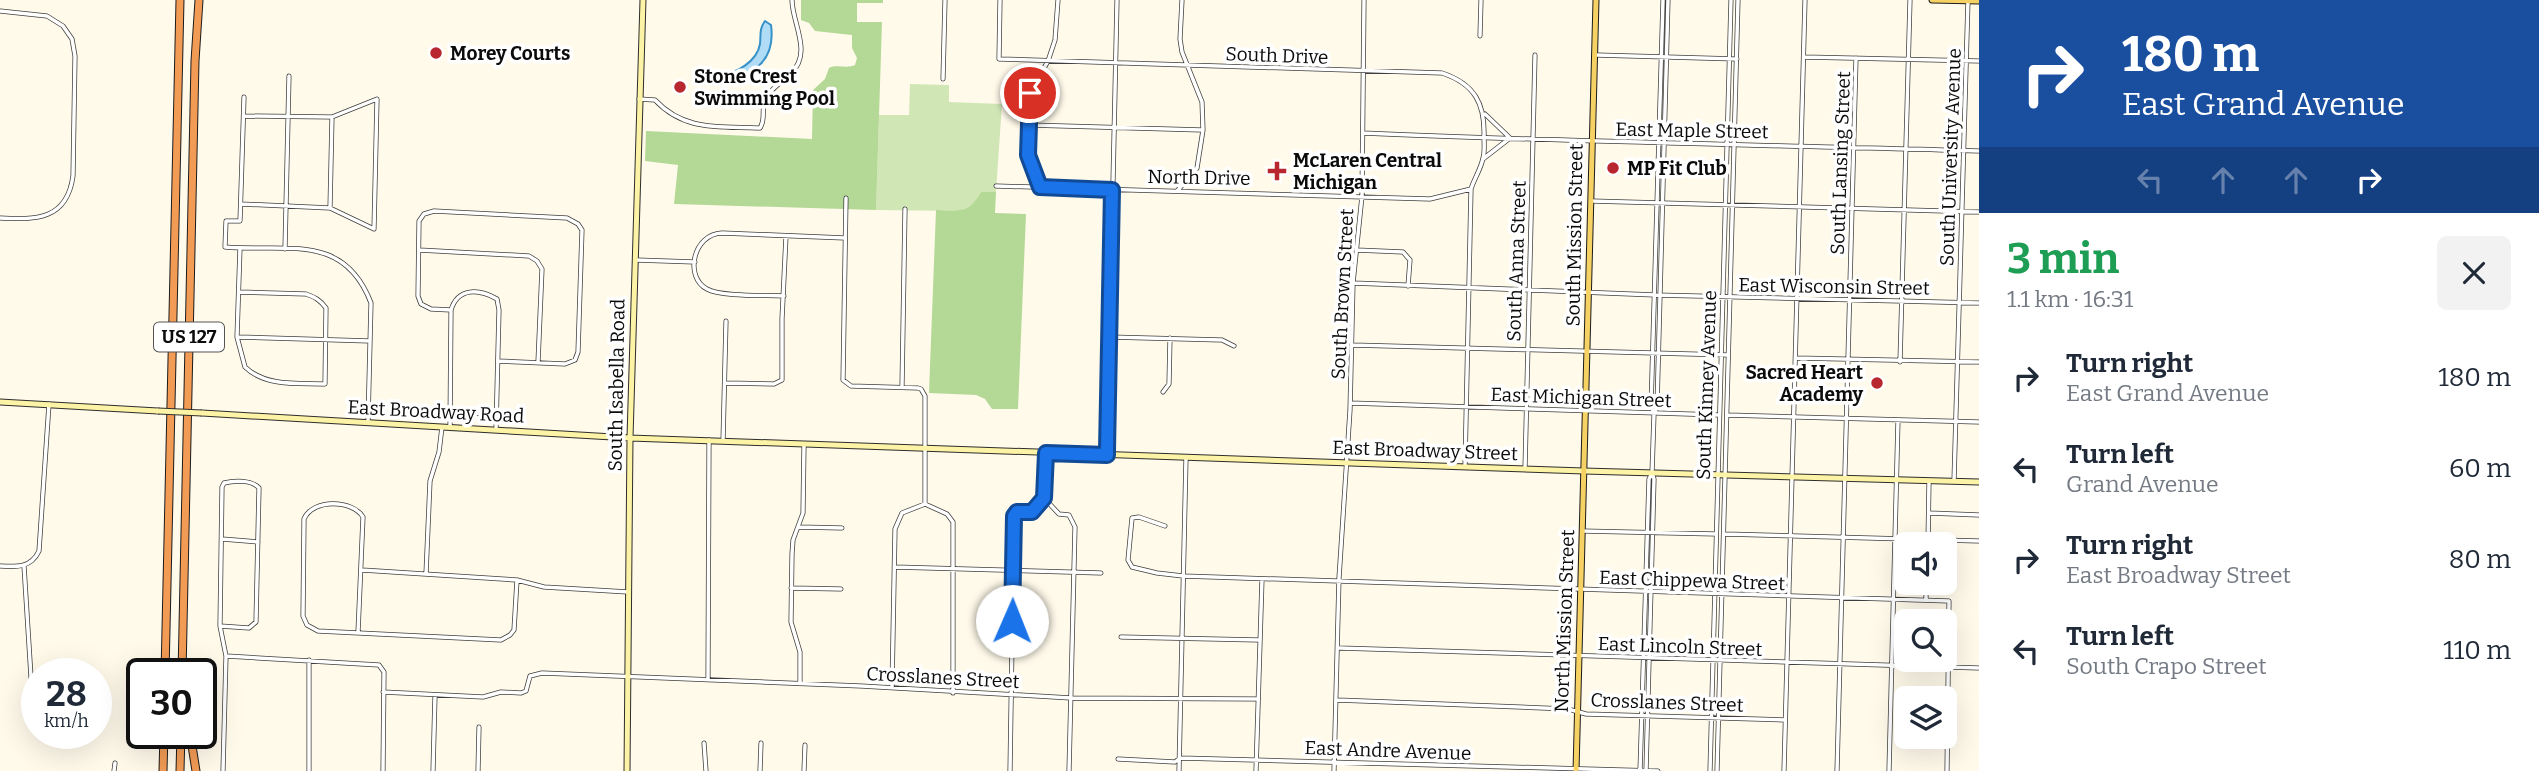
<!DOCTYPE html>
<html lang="en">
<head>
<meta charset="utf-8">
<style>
  body { margin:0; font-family:Bitter,serif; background:#f2f2f3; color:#1f2937; height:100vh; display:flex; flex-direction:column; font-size:26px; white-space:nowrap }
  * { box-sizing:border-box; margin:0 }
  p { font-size:23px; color:#747a83 }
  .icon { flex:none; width:38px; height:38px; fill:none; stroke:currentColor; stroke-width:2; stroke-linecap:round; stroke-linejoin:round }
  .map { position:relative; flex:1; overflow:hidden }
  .drawer { display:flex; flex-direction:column; background:#fff; width:560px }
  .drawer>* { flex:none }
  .banner { background:#1a4fa0; color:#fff; overflow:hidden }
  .fabs { position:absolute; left:1894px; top:532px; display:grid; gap:14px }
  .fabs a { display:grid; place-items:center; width:63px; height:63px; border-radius:10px; background:#fff; box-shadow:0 7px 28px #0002; font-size:35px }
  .speed { position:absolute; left:21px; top:658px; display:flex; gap:14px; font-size:35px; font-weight:700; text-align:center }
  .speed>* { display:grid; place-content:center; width:91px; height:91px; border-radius:50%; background:#fff; box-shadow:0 7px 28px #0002; line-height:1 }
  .speed small { font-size:18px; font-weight:400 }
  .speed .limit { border:4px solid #111; border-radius:10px; background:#fff; color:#111 }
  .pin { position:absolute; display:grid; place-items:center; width:60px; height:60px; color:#fff; margin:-30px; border:4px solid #fff; border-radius:50%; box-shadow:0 2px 7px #0007 }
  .me { position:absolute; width:77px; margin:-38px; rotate:1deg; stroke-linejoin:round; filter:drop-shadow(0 0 5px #0008) }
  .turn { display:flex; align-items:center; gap:24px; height:147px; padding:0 28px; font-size:32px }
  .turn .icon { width:91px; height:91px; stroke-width:2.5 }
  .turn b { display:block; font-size:49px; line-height:60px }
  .lanes { display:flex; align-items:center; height:66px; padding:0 28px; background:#0003; justify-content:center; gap:35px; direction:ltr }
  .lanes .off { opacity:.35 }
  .round { display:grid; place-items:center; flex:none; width:74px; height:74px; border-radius:10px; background:#f2f2f3 }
  .head { display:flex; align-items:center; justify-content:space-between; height:119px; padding:0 28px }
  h1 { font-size:42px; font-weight:700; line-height:52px; color:#1e9e55 }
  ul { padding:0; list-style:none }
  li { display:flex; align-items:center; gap:21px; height:91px; padding:0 28px }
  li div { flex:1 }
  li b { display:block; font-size:26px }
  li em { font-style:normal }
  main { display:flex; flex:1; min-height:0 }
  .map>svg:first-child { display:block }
</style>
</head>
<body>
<main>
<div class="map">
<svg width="1979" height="771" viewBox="0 0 1979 771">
  <rect width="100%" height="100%" fill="#fffaea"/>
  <path fill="#d0e7b5" d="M910,84L949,85V102L1002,104L996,192H981L974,204L961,211L876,210L879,115H909Z"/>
  <path fill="#b4d895" d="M801,0H883V3H857V22H882L876,210L674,204L678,165L645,161L646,131L812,139L813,90L825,79L829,68C837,64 847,69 855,65L857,58L852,48V35L815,31L809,23L801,20Z
    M981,192H996L995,213L1026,214L1018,409H992L985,399L976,395L929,393L936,210C959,211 969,214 981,192Z"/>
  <path fill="#b0dcf5" stroke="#3892ca" stroke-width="2" d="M765,21L771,25C776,62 753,75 721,81L720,76C736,73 757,62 760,44C761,35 759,29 765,21Z"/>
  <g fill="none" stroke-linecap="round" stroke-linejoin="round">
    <defs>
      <path id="street" d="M0,11L47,16L63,26L72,39L75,56L73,176C67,220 36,220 0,218
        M1480,36L1481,0
        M1596,55L1737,59
        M1804,57L1979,61
        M943,79L945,0
        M244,97L240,221H226L225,247C286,252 344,232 371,303L368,422
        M639,99L655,100C685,132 720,126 760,128C766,119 761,110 765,101C769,89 783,82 791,73C813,53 792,23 792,0
        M1029,125L1202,130
        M1363,133C1568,142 1774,145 1979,151
        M1483,159L1510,138L1485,114
        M996,186L1430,199L1471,189C1474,179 1481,169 1483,158C1485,152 1484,143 1484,136C1485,104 1475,84 1442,73L999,59L1000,0
        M1040,187L1028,155V103L1030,93L1048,61L1055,40L1058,0
        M1178,190L1197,168L1203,130L1202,102L1182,52L1180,39L1182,0
        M846,198L843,380L851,386L918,388L921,389L925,396V504
        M1591,201L1979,212
        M241,204L330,208L374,229L377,99L332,117L245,116
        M330,208L332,117
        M285,249L289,76
        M419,250L529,256L537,261L542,269L538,362
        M1356,250L1403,252L1410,260L1408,286
        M636,260L695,262
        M1353,283L1655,295L1979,303
        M240,292L306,294C315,297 320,300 326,308L325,384C298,383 266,387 245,367L237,337L240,248
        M784,296C767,295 721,297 707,289C684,277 693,234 722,233L845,238
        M451,310L431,309L421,304L418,296L419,221L424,214L434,211L567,218L578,224L582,230L578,352L575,360L565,364L498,361
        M237,337L370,341
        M1109,337L1222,340L1234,346
        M1352,345L1728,355
        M1796,358L1979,362
        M1900,362L1910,0
        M725,383L774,384L782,380V319L786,236
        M902,387L905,209
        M1163,392L1169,384L1170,338
        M1350,403L1719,415
        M450,412L497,414
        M1654,413L1651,407L1663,0
        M1727,415L1979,422
        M450,428L451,310C458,287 479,289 497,299L499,310L496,430
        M723,441L726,321
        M1107,455L1117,0
        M1465,466L1471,189
        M1525,469L1535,55
        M1954,481L1968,0
        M1044,498L1059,514L1069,515L1075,527L1069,771
        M1044,498L1046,453
        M925,504L947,514L953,522V693
        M1929,513L1979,515
        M1165,526L1139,517L1132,518L1128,560L1132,567L1157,573L1183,576L1949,601L1947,771
        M799,527L842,528
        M1582,531L1716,534
        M1724,534L1979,541
        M222,539L258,542
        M1928,544L1929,481
        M0,566C17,567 31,568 39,551L49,404
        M24,566L31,677L30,714
        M894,567L1101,573
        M362,570L517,580L544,587L628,592
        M426,574L430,481L439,452L442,427
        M791,588L841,589
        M1926,600V583
        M220,626L249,628L256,622L259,488C252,480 235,480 224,483L222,487L220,626L226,656L223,771
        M358,632L363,517C353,500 313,498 304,519L303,616L307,625L318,631L501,640L510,635L514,630L517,580
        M1121,637L1259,640
        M1339,648L1979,668
        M226,656L379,665L384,672L383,771
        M708,680L709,440
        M800,683V652L791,622L792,554L793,540L803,513L804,444
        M892,688L895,529L902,513L925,504
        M383,692L483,697L501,692L521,693L526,691L530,676L542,673L861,686L1071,698L1258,699
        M1337,700L1568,709L1586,714L1785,720
        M704,743L706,771
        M1118,759L1175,762L1180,758L1658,771
        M114,771L115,763
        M309,771V660
        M433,771L435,695
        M478,771L479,727
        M760,771L761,743
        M804,771L805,745
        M1010,771L1014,516L1017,512L1032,511L1044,498
        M1179,771L1186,458
        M1256,771L1262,579
        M1334,771L1339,578L1350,410L1353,283L1362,196L1364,0
        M1640,771L1649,479L1652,473
        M1646,771L1654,479L1652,473L1654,414L1657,407L1668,0
        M1710,771L1731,0
        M1717,771L1738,0
        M1784,771L1805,0
        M1837,771L1856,58
        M1889,771L1898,420"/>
      <path id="secondary" d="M0,402L158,411
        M202,413L630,438L1584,471L1979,482
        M627,771L630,438L643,0"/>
      <path id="primary" d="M1932,0L1979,1
        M1576,771L1596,0"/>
      <path id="highway" d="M165,674L180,0
        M182,674L195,61L199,0
        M190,733L196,771
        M163,771L164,733
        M180,771L181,733"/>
    </defs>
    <use href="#street" stroke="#3e3e3e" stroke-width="5"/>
    <use href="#secondary" stroke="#2d2d2d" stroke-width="7"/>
    <use href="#primary" stroke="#1c1c1c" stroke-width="7"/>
    <use href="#highway" stroke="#1c1c1c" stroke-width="9"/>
    <use href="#street" stroke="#fff" stroke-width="3.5"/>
    <use href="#secondary" stroke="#fdf3a6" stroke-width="5"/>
    <use href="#primary" stroke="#f6d163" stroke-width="5"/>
    <use href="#highway" stroke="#f29b55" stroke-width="7"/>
    <defs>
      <path id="secondary-bridge" d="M158,411L202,413"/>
    </defs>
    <use href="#secondary-bridge" stroke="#2d2d2d" stroke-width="7" stroke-linecap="butt"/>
    <use href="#secondary-bridge" stroke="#fdf3a6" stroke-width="5"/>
  </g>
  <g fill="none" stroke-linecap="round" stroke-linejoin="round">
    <defs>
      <path id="route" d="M1012,621L1014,516L1017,512H1032L1044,498L1046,453L1107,455V450L1112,190L1040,187L1028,155L1030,93"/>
    </defs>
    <use href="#route" stroke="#114b97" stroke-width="18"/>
    <use href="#route" stroke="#1a73e8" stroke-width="12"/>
  </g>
  <g fill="#b8272f" stroke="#fff" stroke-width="2.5">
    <circle cx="436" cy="53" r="7"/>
    <circle cx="680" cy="87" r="7"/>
    <circle cx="1613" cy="168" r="7"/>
    <path d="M1273.5 160.5h7v7h7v7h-7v7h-7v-7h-7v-7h7z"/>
    <circle cx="1877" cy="383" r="7"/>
  </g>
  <g text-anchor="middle" stroke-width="7" stroke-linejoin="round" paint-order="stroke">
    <rect fill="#fff" stroke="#545454" stroke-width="2" x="154" y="322.5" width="70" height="29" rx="5"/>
    <g font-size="18" font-weight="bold" fill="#0b0b0b">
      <text x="189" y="343">US 127</text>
    </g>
    <g font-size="19" font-weight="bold" fill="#0b0b0b" stroke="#fff" text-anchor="start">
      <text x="450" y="60">Morey Courts</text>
      <text x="694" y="83">Stone Crest<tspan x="694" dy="22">Swimming Pool</tspan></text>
      <text x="1293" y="167">McLaren Central<tspan x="1293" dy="22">Michigan</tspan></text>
      <text x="1627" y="175">MP Fit Club</text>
      <text x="1863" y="379" text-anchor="end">Sacred Heart<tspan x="1863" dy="22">Academy</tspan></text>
    </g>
    <g font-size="19" fill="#0b0b0b" stroke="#fff">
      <text transform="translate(1277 55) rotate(2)" y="7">South Drive</text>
      <text transform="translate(1692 130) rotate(1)" y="7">East Maple Street</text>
      <text transform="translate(1950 157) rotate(-88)" y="7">South University Avenue</text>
      <text transform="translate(1840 163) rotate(-88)" y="7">South Lansing Street</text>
      <text transform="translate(1199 177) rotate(1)" y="7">North Drive</text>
      <text transform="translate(1574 235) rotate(-89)" y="7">South Mission Street</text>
      <text transform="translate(1516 261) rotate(-88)" y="7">South Anna Street</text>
      <text transform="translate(1834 286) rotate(1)" y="7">East Wisconsin Street</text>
      <text transform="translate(1342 294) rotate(-87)" y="7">South Brown Street</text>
      <text transform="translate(616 385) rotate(-89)" y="7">South Isabella Road</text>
      <text transform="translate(1706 385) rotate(-88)" y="7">South Kinney Avenue</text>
      <text transform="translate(1581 397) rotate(2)" y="7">East Michigan Street</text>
      <text transform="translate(436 411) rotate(3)" y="7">East Broadway Road</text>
      <text transform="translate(1425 450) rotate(2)" y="7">East Broadway Street</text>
      <text transform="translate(1692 580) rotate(2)" y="7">East Chippewa Street</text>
      <text transform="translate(1564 621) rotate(-88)" y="7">North Mission Street</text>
      <text transform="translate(1680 646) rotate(2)" y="7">East Lincoln Street</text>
      <text transform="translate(943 677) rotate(3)" y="7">Crosslanes Street</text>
      <text transform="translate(1667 702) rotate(2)" y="7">Crosslanes Street</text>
      <text transform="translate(1388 750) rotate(2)" y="7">East Andre Avenue</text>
    </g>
  </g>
</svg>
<div class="fabs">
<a><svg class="icon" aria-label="sound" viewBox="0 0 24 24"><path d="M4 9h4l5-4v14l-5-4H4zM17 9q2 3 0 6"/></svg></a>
<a><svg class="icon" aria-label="search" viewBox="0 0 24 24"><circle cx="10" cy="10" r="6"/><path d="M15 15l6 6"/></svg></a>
<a><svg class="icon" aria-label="layers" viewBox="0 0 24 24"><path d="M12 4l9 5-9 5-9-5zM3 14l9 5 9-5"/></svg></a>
</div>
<div class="speed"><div>28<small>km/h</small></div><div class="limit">30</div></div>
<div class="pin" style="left:1030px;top:93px;background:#d93025"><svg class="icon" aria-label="arrive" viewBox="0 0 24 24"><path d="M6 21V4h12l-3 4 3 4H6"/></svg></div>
<svg class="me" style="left:1012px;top:621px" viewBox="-20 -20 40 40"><circle r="19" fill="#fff"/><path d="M0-13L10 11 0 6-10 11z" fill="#1a73e8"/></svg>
</div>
<section class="drawer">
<div class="banner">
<div class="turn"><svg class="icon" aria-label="right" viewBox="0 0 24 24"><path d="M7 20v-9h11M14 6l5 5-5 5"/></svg><div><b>180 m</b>East Grand Avenue</div></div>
<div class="lanes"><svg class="icon off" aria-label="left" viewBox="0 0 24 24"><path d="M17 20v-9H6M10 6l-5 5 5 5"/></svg><svg class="icon off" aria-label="ahead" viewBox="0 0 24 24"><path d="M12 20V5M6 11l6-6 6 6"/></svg><svg class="icon off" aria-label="ahead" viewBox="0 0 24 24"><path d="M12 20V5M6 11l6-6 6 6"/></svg><svg class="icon" aria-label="right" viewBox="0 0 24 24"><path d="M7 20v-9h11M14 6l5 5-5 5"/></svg></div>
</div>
<div class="head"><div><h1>3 min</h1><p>1.1 km · 16:31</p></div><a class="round"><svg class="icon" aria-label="close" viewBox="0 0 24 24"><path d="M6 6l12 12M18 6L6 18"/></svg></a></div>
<ul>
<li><svg class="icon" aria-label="right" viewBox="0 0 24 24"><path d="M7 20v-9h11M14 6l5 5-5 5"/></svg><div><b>Turn right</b><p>East Grand Avenue</p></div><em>180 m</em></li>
<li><svg class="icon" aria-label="left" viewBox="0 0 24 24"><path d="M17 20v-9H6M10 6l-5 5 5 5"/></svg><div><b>Turn left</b><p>Grand Avenue</p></div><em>60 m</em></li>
<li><svg class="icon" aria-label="right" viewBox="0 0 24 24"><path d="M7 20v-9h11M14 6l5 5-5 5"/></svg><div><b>Turn right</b><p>East Broadway Street</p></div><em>80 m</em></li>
<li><svg class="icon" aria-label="left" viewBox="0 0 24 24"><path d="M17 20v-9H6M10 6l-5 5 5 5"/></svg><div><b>Turn left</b><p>South Crapo Street</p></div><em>110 m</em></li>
</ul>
</section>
</main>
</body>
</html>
